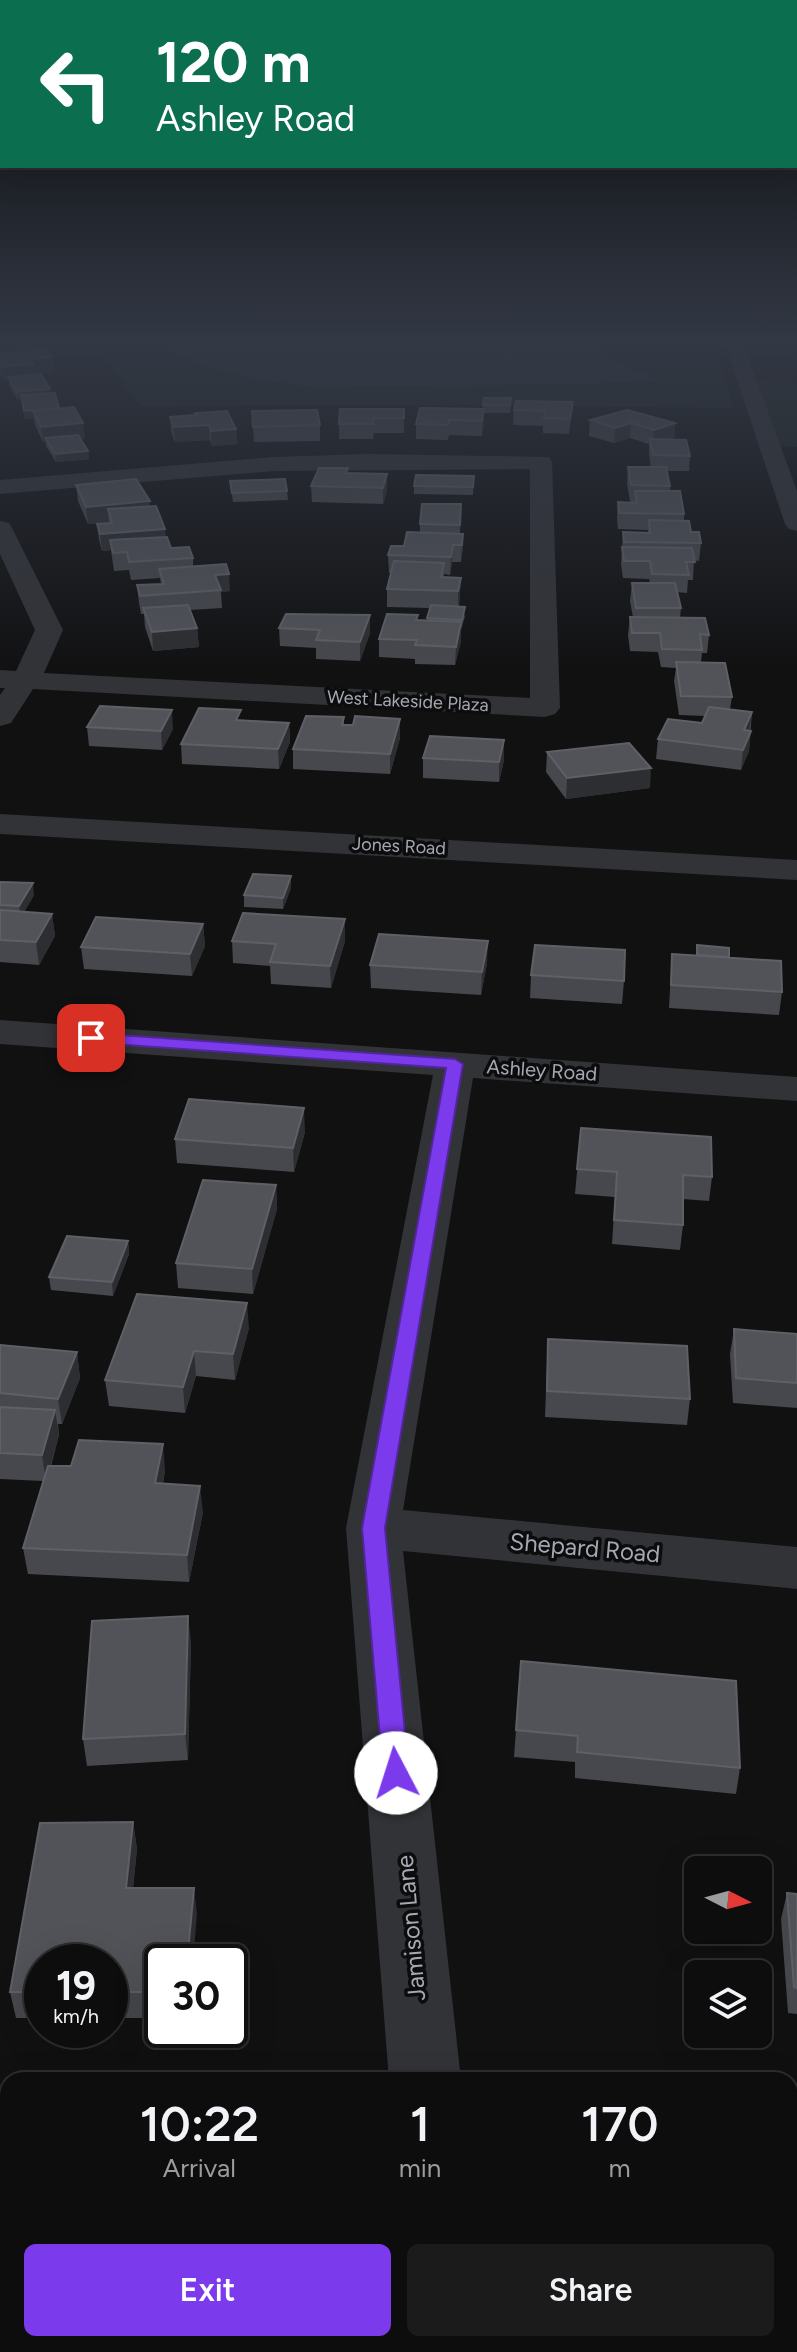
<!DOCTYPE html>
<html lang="en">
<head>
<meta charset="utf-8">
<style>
  body { margin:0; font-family:Figtree,sans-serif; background:#1b1b1c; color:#f1f3f6; height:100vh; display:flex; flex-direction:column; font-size:30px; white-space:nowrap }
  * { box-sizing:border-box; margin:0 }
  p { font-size:26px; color:#9a9c9e }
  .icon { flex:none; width:44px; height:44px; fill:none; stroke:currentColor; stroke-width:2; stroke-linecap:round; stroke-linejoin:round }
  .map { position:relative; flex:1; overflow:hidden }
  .side { position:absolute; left:0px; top:2072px; width:798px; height:280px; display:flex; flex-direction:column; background:#0d0d0e; border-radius:24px 24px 0 0; box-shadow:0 8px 32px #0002,0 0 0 2px #2d2d2e }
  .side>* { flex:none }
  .guide { position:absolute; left:0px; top:0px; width:798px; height:168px; box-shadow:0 8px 32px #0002,0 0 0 2px #2d2d2e; background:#0b6e4f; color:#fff; overflow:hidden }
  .needle { width:52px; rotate:96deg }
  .buttons { position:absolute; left:684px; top:1856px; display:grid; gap:16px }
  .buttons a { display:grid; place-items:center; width:88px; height:88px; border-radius:12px; background:#0d0d0e; box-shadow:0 8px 32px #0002,0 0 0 2px #2d2d2e; font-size:40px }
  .speed { position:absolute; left:24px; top:1944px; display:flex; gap:16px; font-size:40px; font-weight:700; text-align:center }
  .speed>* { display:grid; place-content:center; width:104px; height:104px; border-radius:50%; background:#0d0d0e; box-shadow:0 8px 32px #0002,0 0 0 2px #2d2d2e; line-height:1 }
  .speed small { font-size:20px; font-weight:400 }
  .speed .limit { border:4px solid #111; border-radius:12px; background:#fff; color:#111 }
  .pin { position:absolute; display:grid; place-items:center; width:68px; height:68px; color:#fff; margin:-34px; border-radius:16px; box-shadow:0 4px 12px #0006 }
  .me { position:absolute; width:88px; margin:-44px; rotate:355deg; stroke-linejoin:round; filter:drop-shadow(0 0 6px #0008) }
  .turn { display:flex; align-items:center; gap:28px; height:168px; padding:0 24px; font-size:36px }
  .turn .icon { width:104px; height:104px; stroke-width:2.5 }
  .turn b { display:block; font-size:56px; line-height:68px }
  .eta { display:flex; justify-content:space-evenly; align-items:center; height:136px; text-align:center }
  .eta b { font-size:48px; font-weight:600; line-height:56px }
  .action { display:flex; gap:16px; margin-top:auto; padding:16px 24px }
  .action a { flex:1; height:92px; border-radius:12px; background:#7c3aed; color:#fff; font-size:32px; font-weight:600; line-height:92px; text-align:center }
  .action a+a { background:#1b1b1c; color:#f1f3f6 }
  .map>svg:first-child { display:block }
</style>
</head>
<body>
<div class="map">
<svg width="797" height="2352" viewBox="0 0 797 2352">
  <rect width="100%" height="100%" fill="#111112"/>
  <path fill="#1d241e" d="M26,341H713L734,408L455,405L140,406L98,349L0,358V345Z
    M747,381L797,382V447L770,446Z"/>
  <path fill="#2b3339" d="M156,341H591L612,360L659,380L586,384L316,387L259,380L200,364Z"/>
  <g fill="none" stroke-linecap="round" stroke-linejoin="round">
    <path fill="#323337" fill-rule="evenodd" d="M367,454L549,457L552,462L560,708L555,714L545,717L33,689L11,723L0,726V695L5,688H0V670L16,671L35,630L0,554V521L9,523L12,528L63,630L44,673L530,698V469L274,471L0,494V480L274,457Z
      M0,1020L797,1077V1101L473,1078L403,1510L797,1547V1589L403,1551L461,2080H389L346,1528L433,1075L0,1044Z
      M410,2344H490V2352H410Z"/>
    <path fill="#323337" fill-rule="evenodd" d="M724,341H742L797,491V531L789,529L785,524Z
      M0,814L797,860V880L0,834Z"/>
  </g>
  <path fill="#47484d" d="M0,353L52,357L54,371L35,373V375L50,393L59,408L85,438L80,439L88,451L89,459L56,462L46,446V442H43L35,425L34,419H25L22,399L18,400L9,385V380L4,381L0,373Z
    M484,398H511V406L510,413H484L482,436L449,435L448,440L416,439V424L483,409Z
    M573,402L569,434L543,433V426L513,425L514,410Z
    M404,409V433H374L373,439H339V424Z
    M252,411L320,425V441L254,442Z
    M195,413L236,429L237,444L212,446L210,440L175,442L171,432L170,417L195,415Z
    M590,420L675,423L674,439L671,440L690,456L689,471H667L670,486V491L684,514V521L691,532L701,543L699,561L694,560L693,580H688L687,593L677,592L681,608L680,618L709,635L707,653H702L701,662L732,697L730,709L752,712L749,751L741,770L656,759L658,739L702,723L705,716L679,715L674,681L676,668L661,667L658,652L630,651L628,635L630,617H633L630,601L632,583H650L649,579L623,578L621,564L623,532H648V530L618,529L617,519L618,502L634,503V502H630L627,483L628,467H651L649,455V444L630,438L614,443L589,436Z
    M348,473L387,490L383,504L312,502L311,486Z
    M474,476L473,495L414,494V486Z
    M230,481L287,491L288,500L233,502Z
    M76,485L150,506L171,548L193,558V567L230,591L221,592L222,608L190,610L197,628L199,647L153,651L145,627L144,614H141L139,603L137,585L161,584L160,578L131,580L129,570L114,571L111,550L102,551L99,540L97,524L109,522L88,524L78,501Z
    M461,504L460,533L463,534L461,562H452L450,575L444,574V577L461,578L459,607L465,616L461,630V641L455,665L415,664V659L379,657V639L418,620L427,621L430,608L387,607V589L391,573H389L388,555L404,546L420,532V524Z
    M370,615V633L360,661L316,659V648L280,646L279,628Z
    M344,717V725H353L400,719V738L390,774L293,769V749Z
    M242,720L289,723L290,742L279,769L182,764L181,744Z
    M87,727L173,729L162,750L89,746Z
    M547,752L650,788L566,799L546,772Z
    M423,758L504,760L499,782L423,778Z
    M0,882L34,895L24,912L52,914L55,936L39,965L0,962Z
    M291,888L283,909L244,907V895Z
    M345,919V941L331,988L271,984L270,966L233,963L232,941Z
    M203,924L205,946L192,976L84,969L81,947Z
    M697,945L729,957L782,992L779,1015L669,1008L672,954L696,955Z
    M487,963L481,995L371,988L370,965Z
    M531,975L624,981L622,1004L530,998Z
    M581,1128L712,1177L709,1201L683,1199V1225L680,1250L612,1244L615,1197L575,1194Z
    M305,1132L294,1172L177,1163L175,1139Z
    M276,1185L277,1209L253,1294L178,1288L176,1263Z
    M128,1241L129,1254L113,1296L51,1290L49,1277Z
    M249,1328L235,1380L196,1376L185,1413L109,1406L105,1380Z
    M734,1329L797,1334V1408L733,1403L730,1354Z
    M548,1339L690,1399L687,1425L545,1417Z
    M0,1345L77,1352L80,1378L62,1424H58L59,1435L51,1466L165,1470L163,1484L203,1512L189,1582L28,1574L23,1548L43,1481L0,1479Z
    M191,1642L188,1760L87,1766L83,1739Z
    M521,1661L740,1768L736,1794L575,1778V1762L514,1757Z
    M133,1822L137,1849L133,1888L197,1914L162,1962V2018H110V1962H42V2018H16L10,1992Z
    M787,1893L797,1894V2014L788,2013L781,1919Z"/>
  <path fill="#2d2e31" d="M52,357L54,371L35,373L36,378L8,377L9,380L4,381L2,367L31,359Z
    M50,389L51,397L18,400L17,392Z
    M484,409V424L482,436V421Z
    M24,411H33L34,419H25Z
    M83,423L85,438L47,441L45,438L46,442H43L41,427Z
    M631,423L630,438L614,443L615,428Z
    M675,423L674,439L652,445L654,430Z
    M209,425L210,440L175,442L174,427Z
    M236,429L237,444L212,446L211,431Z
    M88,451L89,459L56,462L55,454Z
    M387,474V490L383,504V488Z
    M150,501L151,518L108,509L109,522L88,524L86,507Z
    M165,529L167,546L110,540L111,550L102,551L100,534Z
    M463,534V551L461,562L462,545Z
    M453,545L452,562L450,575L451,557Z
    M229,574L230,591L221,592L215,575Z
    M461,578L460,595L458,609V591Z
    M370,615V633L360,661V642Z
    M461,622V641L455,665L456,647Z
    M197,628L199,647L153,651L152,632Z
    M172,710L173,729L162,750L161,731Z
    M752,712L749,732L744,730Z
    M400,719V738L390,774V754Z
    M289,723L290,742L279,769L278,749Z
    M751,731L749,751L741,770L743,750Z
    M504,740V760L499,782V762Z
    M651,768L650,788L566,799L567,778Z
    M291,876V888L283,909V898Z
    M33,883L34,895L21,918L19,906Z
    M52,914L55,936L39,965L36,942Z
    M345,919V941L331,988L330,966Z
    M203,924L205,946L192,976L190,954Z
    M488,941L487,963L481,995L482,972Z
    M304,1108L305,1132L294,1172L293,1148Z
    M276,1185L277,1209L253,1294L252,1269Z
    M128,1241L129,1254L113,1296L112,1282Z
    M247,1303L249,1328L235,1380L233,1354Z
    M194,1351L196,1376L185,1413L183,1387Z
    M77,1352L80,1378L62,1424L58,1399Z
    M55,1410L59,1435L46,1481L42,1455Z
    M163,1444L165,1470L158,1509L155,1483Z
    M200,1486L203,1512L189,1582L187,1555Z
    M188,1616L191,1642L188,1760L185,1734Z
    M133,1822L137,1849L130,1914L126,1888Z
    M194,1888L197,1914L193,1962H187Z"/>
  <path fill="#515358" stroke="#5e6066" stroke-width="2" d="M48,350L52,357L31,359L34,364L2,367L0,362V353Z
    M41,374L50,389L17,392L8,377Z
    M55,393L59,408L24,411L21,395Z
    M484,398H511L510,405H483Z
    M516,401L573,402L570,419L544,418L545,411L514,410Z
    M74,407L83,423L41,427L33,411Z
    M420,408L484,409L482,421L449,420L448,425L416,424Z
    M340,409H404V418H374L373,424H339Z
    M317,410L320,425L253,427L252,411Z
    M627,410L675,423L654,430L631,423L615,428L590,420Z
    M227,411L236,429L211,431L209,425L174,427L170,417L197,415L195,413Z
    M78,435L88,451L55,454L45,438Z
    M650,439L686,440L690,456L653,455Z
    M628,467H666L670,486L631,485Z
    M319,468H348L346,473L387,474L383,488L311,486Z
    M416,475L474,476L473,487L414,486Z
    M136,479L150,501L86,507L76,485Z
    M285,479L287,491L232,493L230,481Z
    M635,491H680L684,514L619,513L618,502L637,503Z
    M422,504H461L460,525L420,524Z
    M156,506L165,529L100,534L97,524L112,523L108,509Z
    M649,520L689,521L691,532H699L701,543L624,542L623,532L650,533Z
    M407,532L463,534L462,545H453L451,557L388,555L391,546H404Z
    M167,537L171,548L189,547L193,558L129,562L127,552L113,553L110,540Z
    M622,547L692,548L695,562H686L689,575L652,574L650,561H624Z
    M394,561L444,563L441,577L461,578L458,591L387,589Z
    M226,564L229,574L215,575L221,590L140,596L137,585L164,584L159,569Z
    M632,583H675L681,608H636Z
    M188,605L197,628L152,632L143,608Z
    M431,605L465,607L462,620L427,618Z
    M286,614L370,615L360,642L316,640L320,630L279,628Z
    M387,614L418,615L416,620L461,622L456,647L415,645L417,640L379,639Z
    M630,617L705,618L709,635L700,634L702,650L662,649L660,633H632Z
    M676,662L725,663L732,697L681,696Z
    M100,706L172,710L161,731L87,727Z
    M709,707L752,712L744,730L751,731L743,750L658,739L668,719L702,723Z
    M199,708L241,710L236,720L289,723L278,749L181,744Z
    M306,716L344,717L342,725H353L355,716L400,719L390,754L293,749Z
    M430,736L504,740L499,762L423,758Z
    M629,743L651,768L567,778L547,752Z
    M253,874L291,876L283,898L244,895Z
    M0,882L33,883L19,906L0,905Z
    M0,910L52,914L36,942L0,940Z
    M243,913L345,919L330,966L270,962L276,944L232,941Z
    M96,917L203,924L190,954L81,947Z
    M379,934L488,941L482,972L370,965Z
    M535,945L625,950L624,981L531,975Z
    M697,945L729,948V957L697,955Z
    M672,954L781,961L782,992L671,985Z
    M189,1099L304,1108L293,1148L175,1139Z
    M581,1128L711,1137L712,1177L683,1175V1225L614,1220L617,1172L577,1169Z
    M203,1180L276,1185L252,1269L176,1263Z
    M67,1236L128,1241L112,1282L49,1277Z
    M137,1294L247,1303L233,1354L194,1351L183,1387L105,1380Z
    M734,1329L797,1334V1383L736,1378Z
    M548,1339L687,1346L690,1399L547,1391Z
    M0,1345L77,1352L58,1399L0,1393Z
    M0,1407L55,1410L42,1455L0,1453Z
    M79,1440L163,1444L155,1483L200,1486L187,1555L23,1548L48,1466H71Z
    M188,1616L185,1734L83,1739L92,1621Z
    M521,1661L736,1681L740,1768L577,1752L578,1736L516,1730Z
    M133,1822L126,1888H194L187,1962H162V1992H110V1962H42V1992H10L40,1823Z
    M787,1893L797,1894V1988L794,1987Z
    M790,2343L797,2344V2352H739L738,2344Z"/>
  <linearGradient id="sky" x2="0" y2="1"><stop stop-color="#09090a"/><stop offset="0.51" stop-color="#323844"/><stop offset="1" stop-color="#323844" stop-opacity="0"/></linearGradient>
  <rect width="797" height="670" fill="url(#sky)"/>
  <path fill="#7c3aed" stroke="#51269a" stroke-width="2" d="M91,1033L455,1059L463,1064L385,1528L409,1773L405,1781L396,1784L387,1781L383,1773L362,1528L446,1068L85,1042L83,1038Z"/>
  <g text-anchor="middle" stroke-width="7" stroke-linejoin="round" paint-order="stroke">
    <g font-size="18" fill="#a3a8b2" stroke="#0c0c0d">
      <text transform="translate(408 701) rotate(3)" y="6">West Lakeside Plaza</text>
      <text transform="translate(399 846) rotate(3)" y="6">Jones Road</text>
    </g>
    <g font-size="20" fill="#a3a8b2" stroke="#0c0c0d">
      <text transform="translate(542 1070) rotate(4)" y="7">Ashley Road</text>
    </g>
    <g font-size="24" fill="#a3a8b2" stroke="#0c0c0d">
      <text transform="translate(585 1548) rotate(5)" y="8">Shepard Road</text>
      <text transform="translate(411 1928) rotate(-95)" y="8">Jamison Lane</text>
    </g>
  </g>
</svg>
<div class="buttons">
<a><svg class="needle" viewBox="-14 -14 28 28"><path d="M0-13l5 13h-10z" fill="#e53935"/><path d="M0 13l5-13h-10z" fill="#9a9c9e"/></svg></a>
<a><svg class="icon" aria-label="layers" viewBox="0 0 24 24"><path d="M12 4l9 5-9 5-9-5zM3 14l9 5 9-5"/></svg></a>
</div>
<div class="speed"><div>19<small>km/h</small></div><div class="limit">30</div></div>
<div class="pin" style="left:91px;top:1038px;background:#d93025"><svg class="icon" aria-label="arrive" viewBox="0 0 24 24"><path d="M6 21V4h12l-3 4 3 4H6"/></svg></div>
<svg class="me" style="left:396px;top:1773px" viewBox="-20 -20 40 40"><circle r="19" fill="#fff"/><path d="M0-13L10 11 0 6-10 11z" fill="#7c3aed"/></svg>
<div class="guide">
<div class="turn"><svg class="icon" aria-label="left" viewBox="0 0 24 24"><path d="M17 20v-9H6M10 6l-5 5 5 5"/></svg><div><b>120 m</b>Ashley Road</div></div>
</div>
<section class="side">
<div class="eta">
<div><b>10:22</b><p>Arrival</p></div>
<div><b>1</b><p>min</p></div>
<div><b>170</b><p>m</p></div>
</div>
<div class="action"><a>Exit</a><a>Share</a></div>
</section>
</div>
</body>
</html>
